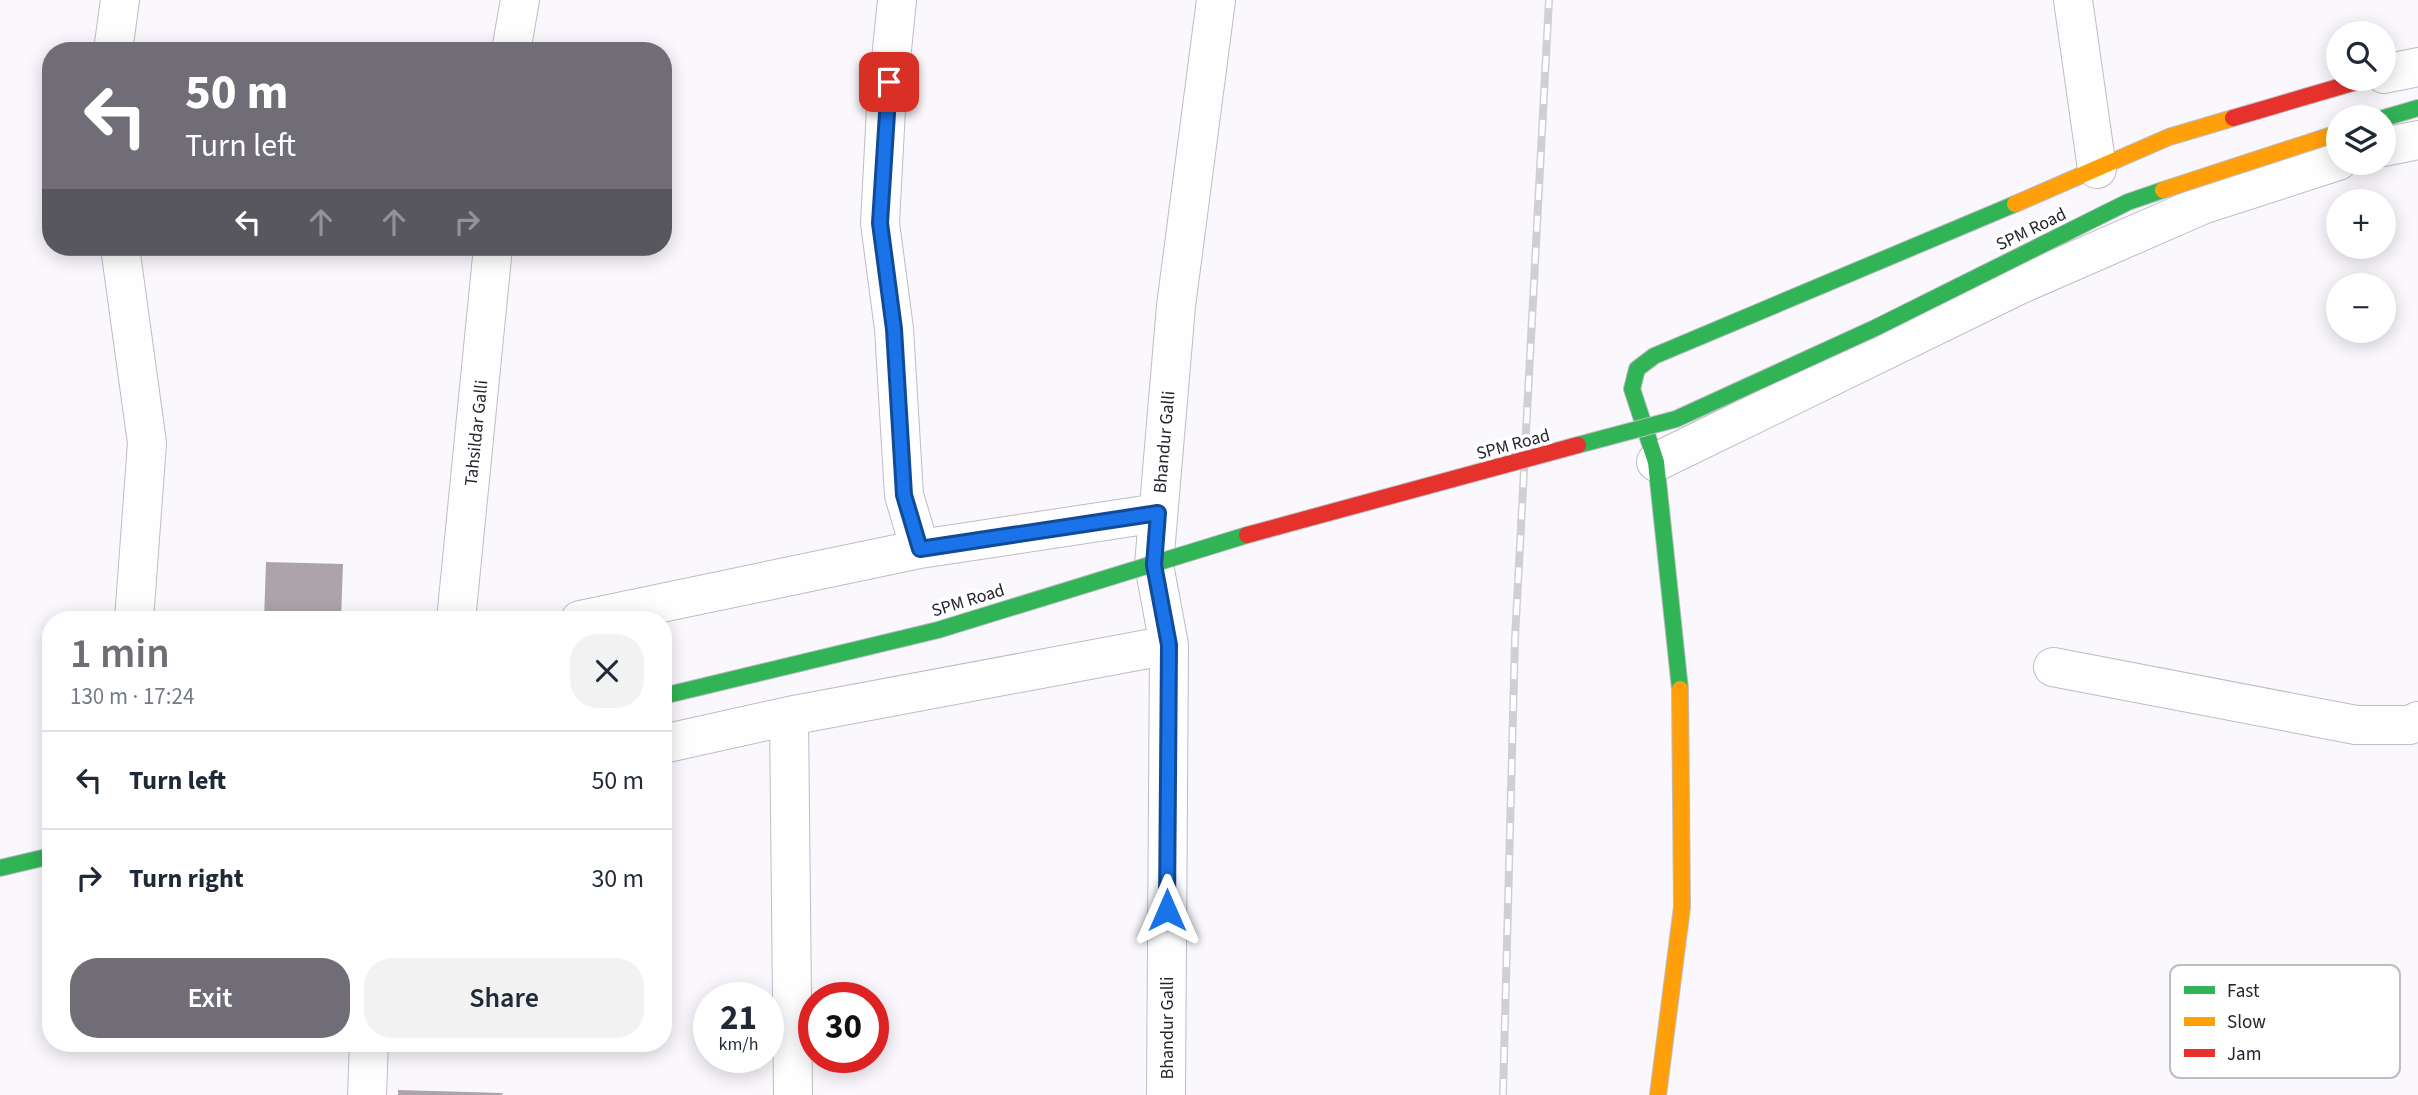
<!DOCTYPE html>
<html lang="en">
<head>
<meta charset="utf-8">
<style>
  body { margin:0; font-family:"Source Sans 3",sans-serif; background:#f2f2f3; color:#1f2937; height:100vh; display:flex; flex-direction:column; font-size:26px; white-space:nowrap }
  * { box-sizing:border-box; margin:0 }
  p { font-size:23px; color:#747a83 }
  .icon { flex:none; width:38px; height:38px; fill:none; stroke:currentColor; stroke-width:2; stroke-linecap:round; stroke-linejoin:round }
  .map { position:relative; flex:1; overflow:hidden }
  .side { position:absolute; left:42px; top:611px; width:630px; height:441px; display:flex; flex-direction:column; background:#fff; border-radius:28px; box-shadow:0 4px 18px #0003 }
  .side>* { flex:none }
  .hud { position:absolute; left:42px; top:42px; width:630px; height:214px; border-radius:28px; box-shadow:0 4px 18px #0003; background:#706d76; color:#fff; overflow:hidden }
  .buttons { position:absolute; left:2326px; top:21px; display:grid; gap:14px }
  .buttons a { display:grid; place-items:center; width:70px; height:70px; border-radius:50%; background:#fff; box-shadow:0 4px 18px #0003; font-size:35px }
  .speed { position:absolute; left:693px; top:982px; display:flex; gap:14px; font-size:35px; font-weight:700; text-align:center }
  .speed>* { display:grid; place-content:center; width:91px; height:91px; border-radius:50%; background:#fff; box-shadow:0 4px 18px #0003; line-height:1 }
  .speed small { font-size:18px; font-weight:400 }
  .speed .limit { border:10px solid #d22; background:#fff; color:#111 }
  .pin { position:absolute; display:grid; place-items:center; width:60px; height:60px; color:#fff; margin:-30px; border-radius:14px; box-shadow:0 4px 10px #0006 }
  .me { position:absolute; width:77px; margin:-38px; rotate:0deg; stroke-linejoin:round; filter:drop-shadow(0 0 5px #0008) }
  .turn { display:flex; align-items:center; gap:24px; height:147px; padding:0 28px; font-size:32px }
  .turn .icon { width:91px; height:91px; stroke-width:2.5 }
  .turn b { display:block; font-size:49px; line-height:60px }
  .lanes { display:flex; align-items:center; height:66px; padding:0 28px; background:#0003; justify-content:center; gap:35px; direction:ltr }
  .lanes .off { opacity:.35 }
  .round { display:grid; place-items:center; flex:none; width:74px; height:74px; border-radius:28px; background:#f2f2f3 }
  .head { display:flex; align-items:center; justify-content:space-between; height:119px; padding:0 28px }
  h1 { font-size:42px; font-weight:600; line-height:52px; color:#706d76 }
  .button { display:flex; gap:14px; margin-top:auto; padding:14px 28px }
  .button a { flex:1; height:80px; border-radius:28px; background:#706d76; color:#fff; font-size:28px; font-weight:600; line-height:80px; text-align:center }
  .button a+a { background:#f2f2f3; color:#1f2937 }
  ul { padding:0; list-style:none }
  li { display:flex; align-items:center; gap:21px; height:98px; padding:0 28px; border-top:2px solid #e0e1e3 }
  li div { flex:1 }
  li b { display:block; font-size:26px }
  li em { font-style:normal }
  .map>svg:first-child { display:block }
</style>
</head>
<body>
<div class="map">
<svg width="2418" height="1095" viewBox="0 0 2418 1095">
  <rect width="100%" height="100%" fill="#faf8fd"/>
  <path fill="#aca4a9" d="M266,562L343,564L341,620H264Z
    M398,1090L503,1093L502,1095H398Z"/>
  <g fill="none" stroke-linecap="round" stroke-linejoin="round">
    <defs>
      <path id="street" d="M897,0L886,109L880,223L894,329L904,495L920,549
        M2073,0L2097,169
        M113,51L120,0
        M511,51L520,0
        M2384,74L2418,67
        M2384,147L2418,140
        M120,247L147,443L134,620
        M1656,462L2019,285L2202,205L2338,161
        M456,620L493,247
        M580,620L920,549L1158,513
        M2053,667L2356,725H2410L2418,721
        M789,716L793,1095
        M663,744L789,716L1169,645
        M367,1095L369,1043
        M1166,1095L1169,645L1154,565L1176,306L1216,0"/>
      <path id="fast" d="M2384,118L2418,108
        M1680,689L1656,462L1632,389L1637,369L1654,356L2015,204
        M0,868L51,856"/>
      <path id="slow" d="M2015,204L2169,137L2233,118
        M1658,1095L1682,907L1680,689"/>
      <path id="jam" d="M2233,118L2366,79"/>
    </defs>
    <use href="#street" stroke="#bebcc4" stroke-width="40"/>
    <use href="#fast" stroke="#bebcc4" stroke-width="18"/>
    <use href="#slow" stroke="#bebcc4" stroke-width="18"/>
    <use href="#jam" stroke="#bebcc4" stroke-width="18"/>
    <use href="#street" stroke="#fefeff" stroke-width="38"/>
    <use href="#fast" stroke="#30b455" stroke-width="16"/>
    <use href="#slow" stroke="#ff9f0a" stroke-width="16"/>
    <use href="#jam" stroke="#e5322d" stroke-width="16"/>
    <defs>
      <path id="rail" d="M1503,1095L1515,639L1549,0"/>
    </defs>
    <use href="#rail" stroke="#d0cfd2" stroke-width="8"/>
    <use href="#rail" stroke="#fff" stroke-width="5" stroke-dasharray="16" stroke-linecap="butt"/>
    <defs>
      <path id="fast-bridge" d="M1578,445L1676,419L1875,328L2128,202L2163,190
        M663,696L938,630L1247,535"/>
      <path id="slow-bridge" d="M2163,190L2338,133"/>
      <path id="jam-bridge" d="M1247,535L1578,445"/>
    </defs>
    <use href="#fast-bridge" stroke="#bebcc4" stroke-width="18" stroke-linecap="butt"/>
    <use href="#slow-bridge" stroke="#bebcc4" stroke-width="18" stroke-linecap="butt"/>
    <use href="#jam-bridge" stroke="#bebcc4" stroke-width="18" stroke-linecap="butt"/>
    <use href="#fast-bridge" stroke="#30b455" stroke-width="16"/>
    <use href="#slow-bridge" stroke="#ff9f0a" stroke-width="16"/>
    <use href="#jam-bridge" stroke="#e5322d" stroke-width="16"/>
  </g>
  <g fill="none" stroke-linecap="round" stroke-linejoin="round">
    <defs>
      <path id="route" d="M889,82L880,223L894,329L904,495L920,549L1158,513L1154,565L1169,645L1167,910"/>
    </defs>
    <use href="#route" stroke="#114b97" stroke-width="18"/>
    <use href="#route" stroke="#1a73e8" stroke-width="12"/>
  </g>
  <g text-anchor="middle" stroke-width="7" stroke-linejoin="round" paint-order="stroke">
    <g font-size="18" fill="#25222e" stroke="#fff">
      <text transform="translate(2031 229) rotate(-26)" y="6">SPM Road</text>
      <text transform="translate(476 433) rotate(-84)" y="6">Tahsildar Galli</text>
      <text transform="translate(1164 442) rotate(-85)" y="6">Bhandur Galli</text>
      <text transform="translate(1513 444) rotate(-15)" y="6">SPM Road</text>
      <text transform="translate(968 600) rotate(-17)" y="6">SPM Road</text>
      <text transform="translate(1167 1028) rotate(-90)" y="6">Bhandur Galli</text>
    </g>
  </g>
  <rect x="2170" y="965" width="230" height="113" rx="10" fill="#fff" stroke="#bebdc0" stroke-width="2"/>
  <rect x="2184" y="986" width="31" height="8" fill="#30b455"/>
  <rect x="2184" y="1017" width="31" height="9" fill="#ff9f0a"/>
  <rect x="2184" y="1049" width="31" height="8" fill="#e5322d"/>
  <g font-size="19" fill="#25222e">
    <text x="2227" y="997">Fast</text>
    <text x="2227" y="1028">Slow</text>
    <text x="2227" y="1060">Jam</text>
  </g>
</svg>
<div class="buttons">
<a><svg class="icon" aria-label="search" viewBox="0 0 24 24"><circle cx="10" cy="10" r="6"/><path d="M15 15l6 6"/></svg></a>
<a><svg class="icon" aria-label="layers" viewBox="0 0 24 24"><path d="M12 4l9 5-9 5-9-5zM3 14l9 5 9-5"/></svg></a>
<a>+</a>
<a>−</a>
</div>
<div class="speed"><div>21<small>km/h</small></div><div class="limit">30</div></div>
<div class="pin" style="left:889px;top:82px;background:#d93025"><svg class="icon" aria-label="arrive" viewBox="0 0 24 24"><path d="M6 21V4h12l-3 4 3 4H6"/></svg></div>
<svg class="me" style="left:1167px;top:910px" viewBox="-20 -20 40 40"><path d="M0-17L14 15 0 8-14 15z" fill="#1a73e8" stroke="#fff" stroke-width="4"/></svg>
<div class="hud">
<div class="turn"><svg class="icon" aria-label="left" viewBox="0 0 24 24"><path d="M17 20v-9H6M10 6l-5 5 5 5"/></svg><div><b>50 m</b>Turn left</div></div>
<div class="lanes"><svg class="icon" aria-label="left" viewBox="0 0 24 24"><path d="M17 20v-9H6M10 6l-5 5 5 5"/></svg><svg class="icon off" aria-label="ahead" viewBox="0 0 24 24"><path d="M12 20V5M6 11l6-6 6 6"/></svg><svg class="icon off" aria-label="ahead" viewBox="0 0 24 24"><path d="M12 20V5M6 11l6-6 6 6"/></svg><svg class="icon off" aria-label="right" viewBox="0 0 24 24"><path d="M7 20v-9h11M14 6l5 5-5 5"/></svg></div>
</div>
<section class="side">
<div class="head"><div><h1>1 min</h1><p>130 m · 17:24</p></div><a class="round"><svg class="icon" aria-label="close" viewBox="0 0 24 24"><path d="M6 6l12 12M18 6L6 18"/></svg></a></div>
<ul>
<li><svg class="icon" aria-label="left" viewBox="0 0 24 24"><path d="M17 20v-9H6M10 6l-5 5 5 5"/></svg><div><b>Turn left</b></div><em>50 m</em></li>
<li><svg class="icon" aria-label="right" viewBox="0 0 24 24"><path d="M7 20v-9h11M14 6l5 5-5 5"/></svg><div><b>Turn right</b></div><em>30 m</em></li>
</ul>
<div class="button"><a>Exit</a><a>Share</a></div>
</section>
</div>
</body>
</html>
